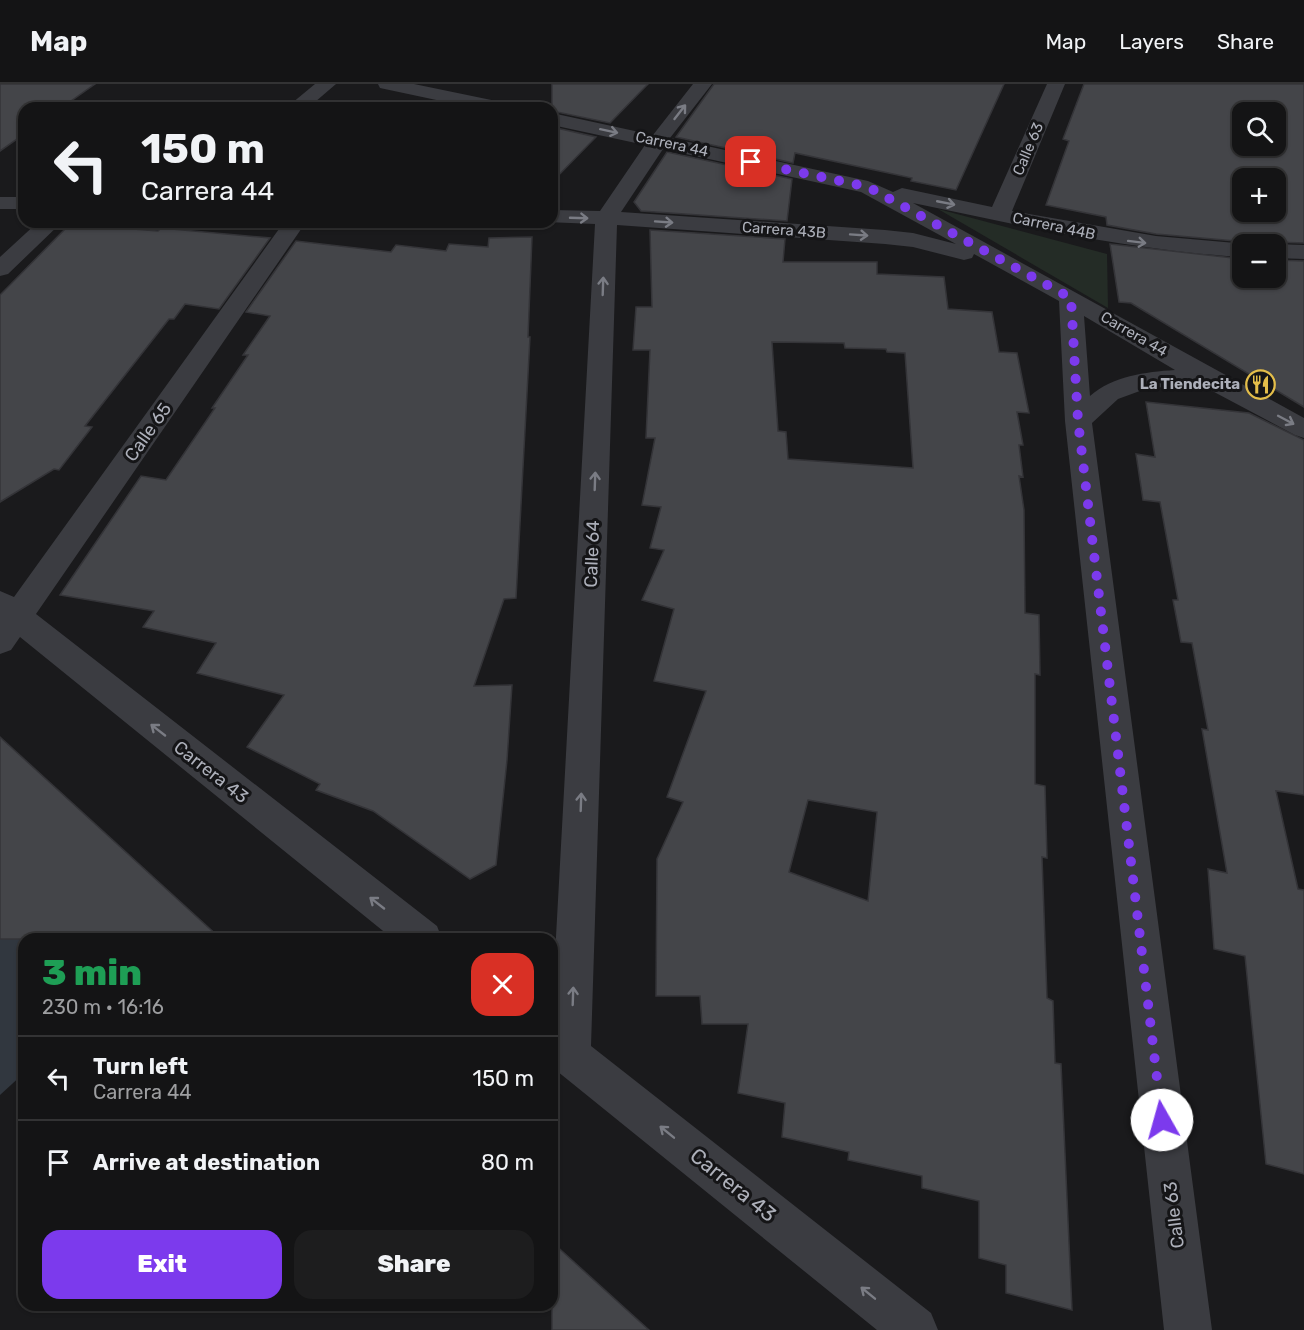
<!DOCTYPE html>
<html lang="en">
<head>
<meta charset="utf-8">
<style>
  body { margin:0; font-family:Rubik,sans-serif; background:#1d1d1e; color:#f1f3f6; height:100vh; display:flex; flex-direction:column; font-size:22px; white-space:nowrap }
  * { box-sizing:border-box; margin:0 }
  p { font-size:20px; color:#9d9ea0 }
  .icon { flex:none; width:33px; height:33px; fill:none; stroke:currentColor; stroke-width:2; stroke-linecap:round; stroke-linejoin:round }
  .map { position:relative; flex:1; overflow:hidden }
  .side { position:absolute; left:18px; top:849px; width:540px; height:378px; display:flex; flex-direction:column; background:#141415; border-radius:18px; box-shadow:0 2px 4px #0004,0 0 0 2px #333334 }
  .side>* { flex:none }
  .top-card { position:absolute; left:18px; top:18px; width:540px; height:126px; border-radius:18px; box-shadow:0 2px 4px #0004,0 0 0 2px #333334; background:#141415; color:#f1f3f6; overflow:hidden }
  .controls { position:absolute; left:1232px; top:18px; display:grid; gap:12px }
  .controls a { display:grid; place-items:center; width:54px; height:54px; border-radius:12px; background:#141415; box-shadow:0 2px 4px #0004,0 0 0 2px #333334; font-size:30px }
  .pin { position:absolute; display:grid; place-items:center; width:51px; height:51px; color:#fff; margin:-26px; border-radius:12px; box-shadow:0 3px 9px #0006 }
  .me { position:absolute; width:66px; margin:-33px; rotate:353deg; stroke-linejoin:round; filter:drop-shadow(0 0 4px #0008) }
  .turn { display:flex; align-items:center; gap:21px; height:126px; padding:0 24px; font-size:27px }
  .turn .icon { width:78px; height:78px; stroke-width:2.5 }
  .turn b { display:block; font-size:42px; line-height:51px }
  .round { display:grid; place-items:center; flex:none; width:63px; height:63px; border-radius:18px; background:#1d1d1e }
  .overview { display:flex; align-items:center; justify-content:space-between; height:102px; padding:0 24px }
  h1 { font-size:36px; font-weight:800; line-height:45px; color:#1e9e55 }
  .cta { display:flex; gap:12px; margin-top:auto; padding:12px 24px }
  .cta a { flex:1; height:69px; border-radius:18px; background:#7c3aed; color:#fff; font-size:24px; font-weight:800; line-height:69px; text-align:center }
  .cta a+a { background:#1d1d1e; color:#f1f3f6 }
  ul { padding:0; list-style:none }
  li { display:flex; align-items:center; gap:18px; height:84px; padding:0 24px; border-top:2px solid #333334 }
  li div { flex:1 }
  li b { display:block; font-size:22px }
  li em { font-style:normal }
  header { display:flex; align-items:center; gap:36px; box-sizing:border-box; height:84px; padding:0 30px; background:#141415; border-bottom:2px solid #333334 }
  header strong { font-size:28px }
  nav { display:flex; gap:33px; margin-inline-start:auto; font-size:21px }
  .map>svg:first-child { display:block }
</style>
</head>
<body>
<header>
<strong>Map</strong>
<nav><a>Map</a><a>Layers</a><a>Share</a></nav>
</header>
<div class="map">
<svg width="1304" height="1246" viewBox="0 0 1304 1246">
  <rect width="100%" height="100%" fill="#1a1a1c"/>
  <path fill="#242c26" d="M938,125L1107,170L1108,224Z"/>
  <path fill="#31373f" d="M0,829L24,855V989L0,1011Z"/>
  <path fill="#444549" stroke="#343438" stroke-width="1.5" fill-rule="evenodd" d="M0,0H95L61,24H24V50L0,67Z
    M552,0H648L610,39L552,27Z
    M714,0H1004L956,106L911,97L912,94L795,69L793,79L676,53Z
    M1084,0H1304V159L1274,158L1272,160H1249L1247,158L1156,150L1107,141L1106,133L1046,121L1069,57L1063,55ZM1242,28H1275V62H1242ZM1242,94H1275V128H1242Z
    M552,43L596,53L552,98Z
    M667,68L792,95L787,137L641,127L634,118Z
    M70,140L158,147L161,144L270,154L219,225L185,220L174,235H169L85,342L92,343L59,386L54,385L0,418V211Z
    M650,146L785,155L783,178H877V190L944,193L948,225L992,228L999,268L1017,269L1029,329L1017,328L1023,361H1019L1023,393L1019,392L1024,426L1025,529L1039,531L1040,591L1035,590V700L1045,702L1047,774L1042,773L1047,914L1053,917L1055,979L1061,980L1072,1226L1006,1209V1181L979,1174V1117L922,1104V1092L848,1076L849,1068L782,1053L785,1019L738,1009L748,940H702L700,912H656L657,775L683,718L667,713L706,607L654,597L674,525L642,516L664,466L650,464L661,423L642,421L655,354H646L650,266H633L636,223H652ZM772,258L844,259L845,264L886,265L887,268L905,269L913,384L788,375L786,348L778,347ZM808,716L877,728L868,817L789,788Z
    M532,153L528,253H530L516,514L504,515L474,602L512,601L507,676L496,781L470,795L373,727L316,706L320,700L247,663L284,611L197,589L216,559L143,543L154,527L60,511L141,392L166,396L215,324H212L248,271H243L270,232L246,228L296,157L391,168L396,161L446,167L449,160L488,163L489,154Z
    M1110,160L1242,175V194H1275V176L1304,177V323L1131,219L1119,218Z
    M1146,318L1249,329L1304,356V711L1276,707L1298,805L1304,806V1090L1266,1080L1245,872L1214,865L1208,785L1227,789L1202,645L1208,646L1192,559L1181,558L1173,516H1178L1160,418L1143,416L1136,370L1155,373Z
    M0,653L221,855H0Z
    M552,1158L649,1246H552Z"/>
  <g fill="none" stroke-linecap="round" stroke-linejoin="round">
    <path fill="#3b3c41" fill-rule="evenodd" d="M315,0H336L308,24H286Z
      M378,0H414L501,18L508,20L511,24H474L380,4Z
      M693,0H712L670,54L868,97L893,108L902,104L992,123L1047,0H1065L1012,127L1156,152L1247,160H1242V173C1130,166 1022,142 913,119L1304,334V354L1295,351L1201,301L1148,304L1118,315L1092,339L1212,1246H1164L1065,337L1059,217L974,170L972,174L964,176L913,163L885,160L617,141L591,962L931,1229L938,1246H877L552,983V926L595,140L546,138H552V126L600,127L645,61L552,41V29L653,51ZM663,65L861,108L956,160L913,149L885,146L621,128ZM1084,232L1175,286C1145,288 1113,292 1090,312Z
      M0,113H24V125H0Z
      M38,138H62L8,190L0,192V173Z
      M284,138H306L36,530L437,842L442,855H393L20,553L11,566L0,570V507L14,513Z
      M1274,160H1275L1304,161V175L1275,174Z"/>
  </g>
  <defs><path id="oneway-shaft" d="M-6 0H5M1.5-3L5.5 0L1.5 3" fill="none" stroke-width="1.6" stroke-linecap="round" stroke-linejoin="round" transform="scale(1.5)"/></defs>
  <g stroke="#7a7c84">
    <use href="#oneway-shaft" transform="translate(680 28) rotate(-52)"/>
    <use href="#oneway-shaft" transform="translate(609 47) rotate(12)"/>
    <use href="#oneway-shaft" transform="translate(946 119) rotate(11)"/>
    <use href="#oneway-shaft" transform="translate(579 134) rotate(2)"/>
    <use href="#oneway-shaft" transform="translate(664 138) rotate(4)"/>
    <use href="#oneway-shaft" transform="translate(859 151) rotate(4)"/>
    <use href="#oneway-shaft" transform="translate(1137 158) rotate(7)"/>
    <use href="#oneway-shaft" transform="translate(603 202) rotate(-88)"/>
    <use href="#oneway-shaft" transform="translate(1286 336) rotate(28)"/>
    <use href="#oneway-shaft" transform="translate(595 397) rotate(-88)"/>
    <use href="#oneway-shaft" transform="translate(158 646) rotate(-142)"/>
    <use href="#oneway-shaft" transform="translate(581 718) rotate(-88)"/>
    <use href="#oneway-shaft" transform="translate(377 819) rotate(-142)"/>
    <use href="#oneway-shaft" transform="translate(573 912) rotate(-88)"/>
    <use href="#oneway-shaft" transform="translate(667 1048) rotate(-141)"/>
    <use href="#oneway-shaft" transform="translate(868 1209) rotate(-141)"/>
  </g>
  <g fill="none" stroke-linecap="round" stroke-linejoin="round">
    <path stroke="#7c3aed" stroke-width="10" stroke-dasharray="0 18" d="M751,78L868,103L1071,214L1078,337L1162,1036"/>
  </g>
  <defs>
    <symbol id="restaurant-ring" viewBox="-11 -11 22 22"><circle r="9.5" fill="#151517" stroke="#e4be4a" stroke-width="1.5"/><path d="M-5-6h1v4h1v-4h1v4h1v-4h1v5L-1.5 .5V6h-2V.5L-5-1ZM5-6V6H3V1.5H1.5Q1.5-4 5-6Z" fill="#e4be4a"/></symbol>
  </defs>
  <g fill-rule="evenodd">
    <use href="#restaurant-ring" x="1244" y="284" width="33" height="33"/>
  </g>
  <g text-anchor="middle" stroke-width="6" stroke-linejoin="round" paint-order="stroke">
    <g font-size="15" fill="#adb0ba" stroke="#151517">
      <text transform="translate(672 60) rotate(12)" y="5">Carrera 44</text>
      <text transform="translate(1028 65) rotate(-67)" y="5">Calle 63</text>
      <text transform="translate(1054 142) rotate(12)" y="5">Carrera 44B</text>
      <text transform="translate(784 146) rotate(4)" y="5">Carrera 43B</text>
      <text transform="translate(1134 250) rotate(30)" y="5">Carrera 44</text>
    </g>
    <g font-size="15" font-weight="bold" fill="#adb0ba" stroke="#151517" text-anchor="end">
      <text x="1240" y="305">La Tiendecita</text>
    </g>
    <g font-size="18" fill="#adb0ba" stroke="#151517">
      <text transform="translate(148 348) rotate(-55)" y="6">Calle 65</text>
      <text transform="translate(592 470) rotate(-88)" y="6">Calle 64</text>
      <text transform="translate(211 688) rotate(38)" y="6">Carrera 43</text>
      <text transform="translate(1174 1131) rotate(-97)" y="6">Calle 63</text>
    </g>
    <g font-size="21" fill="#adb0ba" stroke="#151517">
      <text transform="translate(733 1101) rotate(39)" y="7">Carrera 43</text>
    </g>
  </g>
</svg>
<div class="controls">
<a><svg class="icon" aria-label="search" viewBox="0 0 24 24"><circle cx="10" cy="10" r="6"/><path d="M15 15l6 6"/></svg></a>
<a>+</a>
<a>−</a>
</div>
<div class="pin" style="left:751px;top:78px;background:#d93025"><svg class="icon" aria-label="arrive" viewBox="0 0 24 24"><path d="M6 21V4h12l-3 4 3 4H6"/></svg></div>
<svg class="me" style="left:1162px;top:1036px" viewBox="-20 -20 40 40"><circle r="19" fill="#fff"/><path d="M0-13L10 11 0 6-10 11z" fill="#7c3aed"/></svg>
<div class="top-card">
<div class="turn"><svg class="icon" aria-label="left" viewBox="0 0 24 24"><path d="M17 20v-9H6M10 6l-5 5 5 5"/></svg><div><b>150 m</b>Carrera 44</div></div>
</div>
<section class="side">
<div class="overview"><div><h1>3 min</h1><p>230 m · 16:16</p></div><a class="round" style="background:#d93025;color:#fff"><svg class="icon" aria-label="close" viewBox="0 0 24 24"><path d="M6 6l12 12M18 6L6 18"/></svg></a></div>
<ul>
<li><svg class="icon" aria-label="left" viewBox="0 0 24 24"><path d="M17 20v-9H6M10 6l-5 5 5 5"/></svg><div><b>Turn left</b><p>Carrera 44</p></div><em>150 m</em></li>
<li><svg class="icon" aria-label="arrive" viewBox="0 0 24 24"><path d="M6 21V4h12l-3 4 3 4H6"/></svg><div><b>Arrive at destination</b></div><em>80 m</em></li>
</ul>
<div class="cta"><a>Exit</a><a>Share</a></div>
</section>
</div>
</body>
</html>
